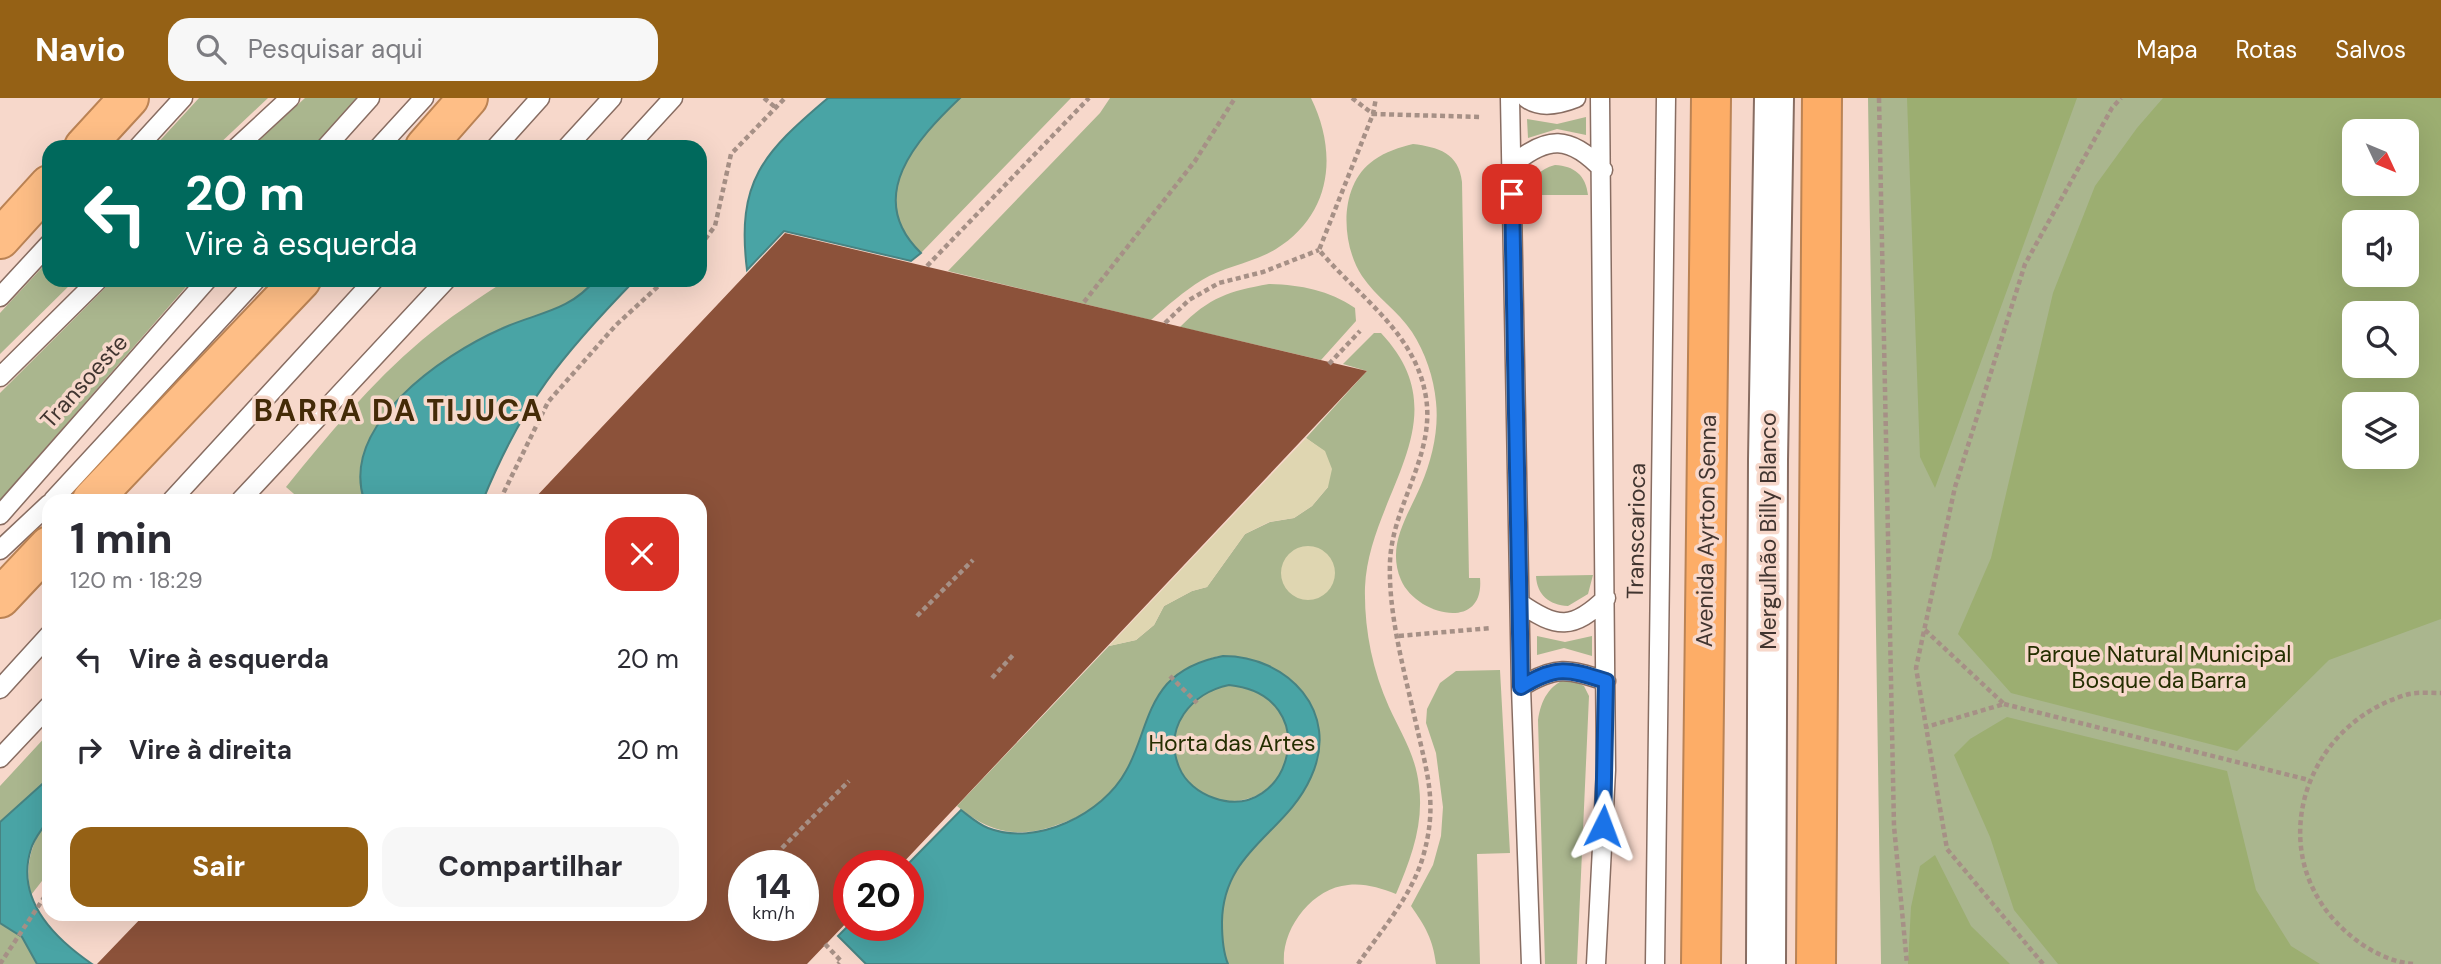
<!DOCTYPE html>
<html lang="pt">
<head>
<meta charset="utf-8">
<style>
  body { margin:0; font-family:"DM Sans",sans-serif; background:#f7f7f7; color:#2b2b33; height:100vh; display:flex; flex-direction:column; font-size:26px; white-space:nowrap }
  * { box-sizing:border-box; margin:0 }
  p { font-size:23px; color:#7c7c81 }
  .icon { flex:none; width:38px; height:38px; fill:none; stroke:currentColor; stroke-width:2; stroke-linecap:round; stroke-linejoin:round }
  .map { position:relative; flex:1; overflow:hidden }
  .details { position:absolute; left:42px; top:396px; width:665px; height:427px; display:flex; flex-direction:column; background:#fff; border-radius:21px; box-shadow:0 7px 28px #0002 }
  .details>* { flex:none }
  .banner { position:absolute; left:42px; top:42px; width:665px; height:147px; border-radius:21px; box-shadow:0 7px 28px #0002; background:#00695c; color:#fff; overflow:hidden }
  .needle { width:46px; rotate:134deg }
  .controls { position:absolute; left:2342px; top:21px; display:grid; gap:14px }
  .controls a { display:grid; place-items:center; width:77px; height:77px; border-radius:14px; background:#fff; box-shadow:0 7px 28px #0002; font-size:35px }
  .speed { position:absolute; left:728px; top:752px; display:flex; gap:14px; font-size:35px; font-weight:700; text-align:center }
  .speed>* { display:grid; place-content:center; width:91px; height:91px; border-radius:50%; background:#fff; box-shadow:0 7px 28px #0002; line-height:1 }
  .speed small { font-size:18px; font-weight:400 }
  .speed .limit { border:10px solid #d22; background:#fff; color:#111 }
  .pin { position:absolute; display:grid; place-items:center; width:60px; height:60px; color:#fff; margin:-30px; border-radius:14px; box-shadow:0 4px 10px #0006 }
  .me { position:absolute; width:77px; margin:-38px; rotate:3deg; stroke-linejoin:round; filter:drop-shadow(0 0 5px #0008) }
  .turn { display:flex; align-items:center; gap:24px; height:147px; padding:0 28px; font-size:32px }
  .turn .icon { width:91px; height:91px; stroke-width:2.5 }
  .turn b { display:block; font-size:49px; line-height:60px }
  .round { display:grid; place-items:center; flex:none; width:74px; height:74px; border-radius:21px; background:#f7f7f7 }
  .head { display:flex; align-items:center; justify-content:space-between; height:119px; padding:0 28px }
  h1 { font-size:42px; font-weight:800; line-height:52px }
  .cta { display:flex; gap:14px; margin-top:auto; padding:14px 28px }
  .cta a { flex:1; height:80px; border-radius:21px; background:#956115; color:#fff; font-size:28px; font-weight:800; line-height:80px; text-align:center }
  .cta a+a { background:#f7f7f7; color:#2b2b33 }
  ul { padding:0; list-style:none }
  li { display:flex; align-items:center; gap:21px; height:91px; padding:0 28px }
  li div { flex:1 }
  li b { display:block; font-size:26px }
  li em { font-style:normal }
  header { display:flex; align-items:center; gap:42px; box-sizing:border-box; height:98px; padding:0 35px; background:#956115; color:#fff }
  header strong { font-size:33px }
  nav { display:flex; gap:38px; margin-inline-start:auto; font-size:24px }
  .search { width:490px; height:63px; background:#f7f7f7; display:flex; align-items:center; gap:18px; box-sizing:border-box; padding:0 24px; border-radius:21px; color:#7c7c81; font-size:26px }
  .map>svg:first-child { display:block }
</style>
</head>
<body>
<header>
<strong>Navio</strong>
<div class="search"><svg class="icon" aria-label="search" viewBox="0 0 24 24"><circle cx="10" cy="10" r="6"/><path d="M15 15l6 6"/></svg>Pesquisar aqui</div>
<nav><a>Mapa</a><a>Rotas</a><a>Salvos</a></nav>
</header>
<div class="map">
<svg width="2441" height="866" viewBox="0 0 2441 866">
  <rect width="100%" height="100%" fill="#f7d8cb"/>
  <path fill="#aab68e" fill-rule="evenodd" d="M199,0H268L216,49H154Z
    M305,0H359L314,49H252Z
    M960,0H1071L921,155C863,99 917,41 960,0Z
    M1110,0H1311C1338,55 1332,116 1276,151C1253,165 1225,168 1202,182C1184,193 1167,208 1151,222L948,173L1100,15Z
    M1868,0H2441V866H1881ZM2354,33H2406V86H2354ZM2354,124H2406V177H2354ZM2354,215H2406V268H2354ZM2354,306H2406V359H2354Z
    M1586,19V37L1557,31L1528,40L1527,21L1557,26Z
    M1413,46C1438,49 1459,55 1462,84L1469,480H1480C1485,535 1416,517 1401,482C1386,447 1408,418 1421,387C1432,362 1439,331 1436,304C1434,280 1425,254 1412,234C1398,213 1376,199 1362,178C1341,146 1338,87 1374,62C1385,54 1400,49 1413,46Z
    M1555,67C1574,68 1586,77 1588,97H1529C1531,81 1539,71 1555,67Z
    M49,162V182H75L0,256V215Z
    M113,182H192L0,402V295Z
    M506,182H595C569,214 536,215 501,231C443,256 340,328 364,402H301L286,389C328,337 371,285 422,242C448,220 478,201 506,182Z
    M1269,186C1301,187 1328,192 1355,210L1356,223L1321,262L1180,229C1210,199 1229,193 1269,186Z
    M1374,235H1381C1463,322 1369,396 1365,489C1364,530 1372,571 1389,609C1401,635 1416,658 1419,688C1424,726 1411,761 1396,796C1380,790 1365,785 1348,787C1312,790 1281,831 1284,866H1228C1215,838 1220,794 1236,769C1255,739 1289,720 1306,689C1344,622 1296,561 1224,558C1214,558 1203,563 1194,567C1142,591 1147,654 1113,693C1096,713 1069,724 1044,731C1010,740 983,730 957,708L1109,548L1136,542L1154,527L1164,508L1192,493L1207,489L1245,436L1270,424L1294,420L1312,408L1328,389L1325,354L1306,340L1367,273L1343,266Z
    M1593,477L1588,496L1568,508C1549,507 1537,497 1536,478Z
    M1537,538L1565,544L1592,538V558L1564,550L1537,557Z
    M1500,572L1510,755L1477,756L1480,866H1436C1433,841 1425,828 1411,808L1433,767L1441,738L1443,709L1436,655L1426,625L1427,611L1440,585L1456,573Z
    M1568,580L1584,588L1589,598L1577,866H1545L1538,622C1541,602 1549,587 1568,580Z
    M1174 645a58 58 0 1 1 116 0a58 58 0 1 1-116 0Z
    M49,635V680L0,724V688Z
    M49,720V774L31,797C24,768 31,744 49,720Z
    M0,825L22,839L37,866H0Z"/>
  <path fill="#9cae71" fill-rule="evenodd" d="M1907,0H2077L1935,390L1920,359Z
    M2163,0H2441V521L2329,562L2237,653L2011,595L1958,536L1991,460L2053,195L2095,88L2137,30ZM2354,33H2406V86H2354ZM2354,124H2406V177H2354ZM2354,215H2406V268H2354ZM2354,306H2406V359H2354Z
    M2007,619L2227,673L2256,792L2291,848L2320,866H2058L2014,812L1990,739L1954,657L1970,641Z
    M1935,757L1971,828L2010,866H1908L1911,809L1920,768Z"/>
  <path fill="#dfd6b1" d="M1306,340L1325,353L1332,371L1328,389L1312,408L1294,420L1269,424L1245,436L1207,489L1192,493L1164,508L1154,527L1136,542L1109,548Z
    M1281 475a27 27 0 1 1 54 0a27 27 0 1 1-54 0Z"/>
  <path fill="#49a4a5" stroke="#478382" stroke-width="2" fill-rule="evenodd" d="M828,0H960C917,41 863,99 921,155L911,163L784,133L747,172C736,83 763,55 828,0Z
    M595,182H635C562,257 523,304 483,402H364C340,327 442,257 501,231C535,215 569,214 595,182Z
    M1223,558C1288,558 1341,614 1311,679C1286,736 1223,752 1222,824C1222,838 1223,854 1228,866H866L838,838L849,827L908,828L906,768L961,712C969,718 978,726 988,730C1036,749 1103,716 1126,673C1142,646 1145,611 1167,586C1182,570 1202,562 1223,558ZM1229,587C1327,597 1290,727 1214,700C1199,695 1185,684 1179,669C1163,629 1191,595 1229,587Z
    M49,680C49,691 53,712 47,723C42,732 34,740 31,751C15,801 54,840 92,866H37L22,839L0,825V724Z"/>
  <path fill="#8c523a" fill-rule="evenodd" d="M785,135L1367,273L900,768H849V822L807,866H97L145,816H700V402H533ZM744,768H803V828H744Z"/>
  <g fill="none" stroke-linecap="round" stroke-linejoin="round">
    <defs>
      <path id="service" d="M1510,0L1521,589L1531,866
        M1526,0C1540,11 1561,6 1576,0
        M138,49L183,0
        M237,49L290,0
        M326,49L370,0
        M379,49L424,0
        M496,49L540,0
        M567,49L612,0
        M628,49L673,0
        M1511,68C1547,37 1570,37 1603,72
        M0,199L49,146
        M0,279L98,182
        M53,402L256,182
        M172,402L374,182
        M241,402L446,182
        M0,417L207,182
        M0,452L49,406
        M1520,505C1557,531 1573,532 1606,500
        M1521,589C1556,567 1568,571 1606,583
        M0,591L49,537
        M0,660L49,608
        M1596,866L1606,672L1600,0
        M1655,866L1666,0"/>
      <path id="secondary" d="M1766,866L1768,362L1774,0"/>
      <path id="trunk" d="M84,49L129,0
        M425,49L468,0
        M0,141L49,87
        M92,402L301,182
        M0,500L49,448"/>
      <path id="motorway" d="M1701,866L1711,0
        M1816,866L1822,0"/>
    </defs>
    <use href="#service" stroke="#886d62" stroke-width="21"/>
    <use href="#secondary" stroke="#886d62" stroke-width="42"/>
    <use href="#trunk" stroke="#bb8354" stroke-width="42"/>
    <use href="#motorway" stroke="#bb8354" stroke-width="42"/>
    <path stroke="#a69086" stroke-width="4.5" stroke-dasharray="5 3.5" stroke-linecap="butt" d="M764,0L775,9
      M1352,0L1373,16L1482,19
      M1879,0L1894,728L1907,866
      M700,148L715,128L731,56L785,0
      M927,168L1089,0
      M1084,204L1195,63L1235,0
      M1165,225L1189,202L1219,185L1263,174L1319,152
      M1329,266L1360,233
      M500,402L548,304L616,227L665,182
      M917,518L973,462
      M1925,532L2004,606L1926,629
      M1399,538L1491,530
      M1170,578L1197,605
      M992,580L1014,556
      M2004,606L2309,682
      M782,750L849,683
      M825,846L841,863L838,866
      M0,866L49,792
      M1358,866C1380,834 1410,800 1422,762C1439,706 1427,676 1415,621C1404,572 1388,515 1390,464C1392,406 1438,355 1425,294C1413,233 1357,197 1319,152L1373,16L1376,0
      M2043,866L1947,751L1916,570L1955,389L2025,166L2112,10L2121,0
      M2413,866C2390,864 2368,852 2351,838C2259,763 2300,626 2409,596C2419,594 2431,595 2441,595"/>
    <use href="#service" stroke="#fff" stroke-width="18"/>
    <use href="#secondary" stroke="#fff" stroke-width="38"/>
    <use href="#trunk" stroke="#febe86" stroke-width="38"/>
    <use href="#motorway" stroke="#fdad67" stroke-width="38"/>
  </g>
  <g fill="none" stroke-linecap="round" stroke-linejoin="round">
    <defs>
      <path id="route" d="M1512,96L1521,589C1556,567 1568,571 1606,583L1603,728"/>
    </defs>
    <use href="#route" stroke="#114b97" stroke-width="18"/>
    <use href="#route" stroke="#1a73e8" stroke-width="12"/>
  </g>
  <g text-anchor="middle" stroke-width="7" stroke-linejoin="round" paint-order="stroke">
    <g font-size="23" fill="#413530" stroke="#f7d8cb">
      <text transform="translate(84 283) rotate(-48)" y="8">Transoeste</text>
      <text transform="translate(1636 433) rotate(-89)" y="8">Transcarioca</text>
      <text transform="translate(1706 433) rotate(-89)" y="8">Avenida Ayrton Senna</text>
      <text transform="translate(1768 433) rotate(-90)" y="8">Mergulhão Billy Blanco</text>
    </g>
    <g font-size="23" fill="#242e00" stroke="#f7d8cb">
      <text x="2159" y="564">Parque Natural Municipal<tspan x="2159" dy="26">Bosque da Barra</tspan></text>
      <text x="1232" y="653">Horta das Artes</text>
    </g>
    <g font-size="30" font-weight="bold" letter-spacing="2" fill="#442b08" stroke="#f7d8cb">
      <text x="399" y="323">BARRA DA TIJUCA</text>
    </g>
  </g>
</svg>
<div class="controls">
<a><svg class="needle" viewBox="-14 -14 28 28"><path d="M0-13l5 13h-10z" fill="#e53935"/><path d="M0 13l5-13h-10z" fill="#7c7c81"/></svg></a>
<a><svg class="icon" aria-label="sound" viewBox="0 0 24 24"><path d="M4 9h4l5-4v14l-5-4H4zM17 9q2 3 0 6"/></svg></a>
<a><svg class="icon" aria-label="search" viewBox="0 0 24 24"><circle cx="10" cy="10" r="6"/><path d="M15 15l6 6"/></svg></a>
<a><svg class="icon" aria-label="layers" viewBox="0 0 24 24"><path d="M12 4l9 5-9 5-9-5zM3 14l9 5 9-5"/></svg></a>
</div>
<div class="speed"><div>14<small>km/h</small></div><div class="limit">20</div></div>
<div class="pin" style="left:1512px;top:96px;background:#d93025"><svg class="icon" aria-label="arrive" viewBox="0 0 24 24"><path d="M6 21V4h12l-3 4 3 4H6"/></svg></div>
<svg class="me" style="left:1603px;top:728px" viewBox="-20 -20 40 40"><path d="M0-17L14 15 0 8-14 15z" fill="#1a73e8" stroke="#fff" stroke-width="4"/></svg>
<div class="banner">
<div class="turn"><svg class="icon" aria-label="left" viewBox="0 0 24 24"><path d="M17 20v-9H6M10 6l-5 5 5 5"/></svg><div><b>20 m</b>Vire à esquerda</div></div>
</div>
<section class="details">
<div class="head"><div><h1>1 min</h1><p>120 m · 18:29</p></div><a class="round" style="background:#d93025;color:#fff"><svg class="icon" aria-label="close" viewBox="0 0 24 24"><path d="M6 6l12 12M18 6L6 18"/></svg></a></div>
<ul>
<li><svg class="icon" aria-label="left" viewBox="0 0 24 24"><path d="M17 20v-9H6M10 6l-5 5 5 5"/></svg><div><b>Vire à esquerda</b></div><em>20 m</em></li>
<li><svg class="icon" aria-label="right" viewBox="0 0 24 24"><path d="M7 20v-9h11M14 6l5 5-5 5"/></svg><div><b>Vire à direita</b></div><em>20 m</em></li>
</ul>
<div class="cta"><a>Sair</a><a>Compartilhar</a></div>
</section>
</div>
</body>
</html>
